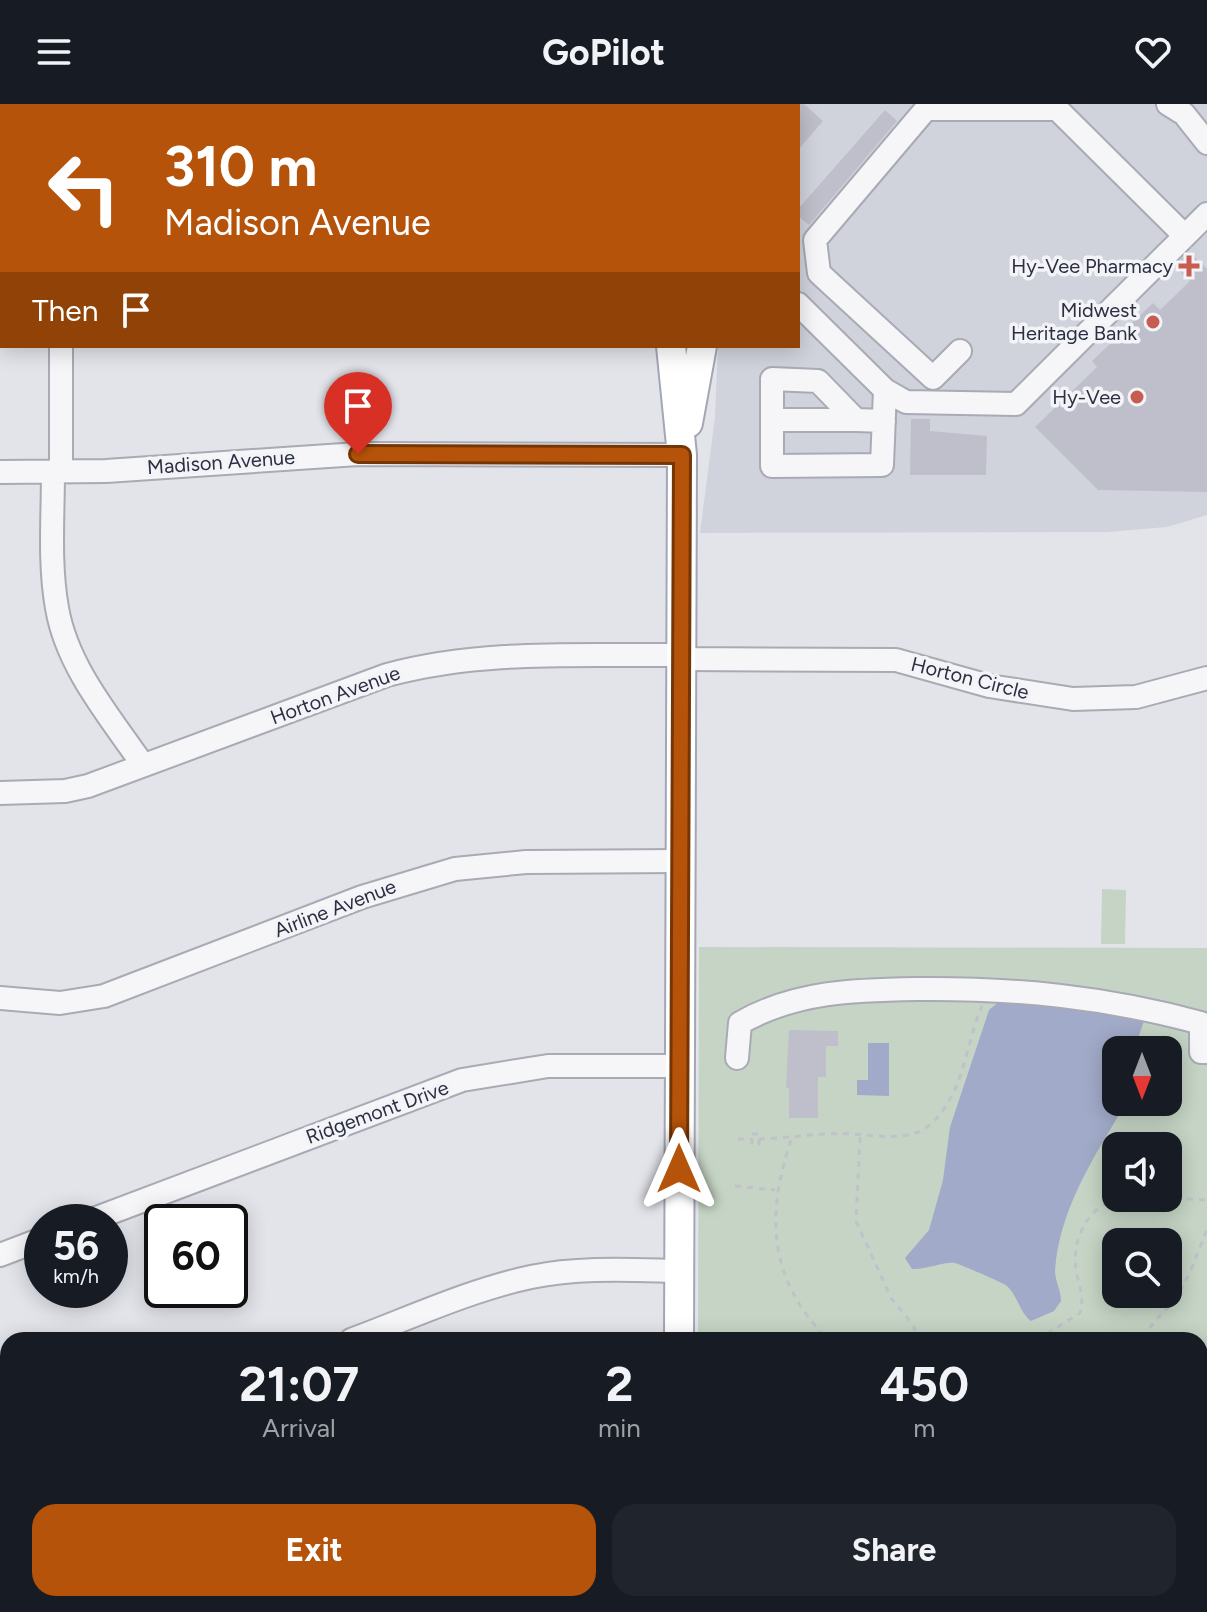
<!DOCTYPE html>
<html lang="en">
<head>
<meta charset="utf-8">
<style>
  body { margin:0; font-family:Figtree,sans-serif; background:#20242c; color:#f1f3f6; height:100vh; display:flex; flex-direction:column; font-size:30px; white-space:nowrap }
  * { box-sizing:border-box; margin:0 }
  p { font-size:26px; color:#9ea1a6 }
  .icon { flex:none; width:44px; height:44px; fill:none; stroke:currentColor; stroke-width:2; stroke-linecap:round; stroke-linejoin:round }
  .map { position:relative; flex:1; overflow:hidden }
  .sheet { position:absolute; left:0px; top:1228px; width:1208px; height:280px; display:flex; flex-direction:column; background:#171b24; border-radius:24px 24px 0 0; box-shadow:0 4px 20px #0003 }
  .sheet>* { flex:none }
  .top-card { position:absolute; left:0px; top:0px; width:800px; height:244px; box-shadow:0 4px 20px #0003; background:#b45309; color:#fff; overflow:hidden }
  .needle { width:52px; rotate:180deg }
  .tools { position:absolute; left:1102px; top:932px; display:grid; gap:16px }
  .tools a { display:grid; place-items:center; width:80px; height:80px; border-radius:16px; background:#171b24; box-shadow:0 4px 20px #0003; font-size:40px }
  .speed { position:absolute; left:24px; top:1100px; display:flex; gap:16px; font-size:40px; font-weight:700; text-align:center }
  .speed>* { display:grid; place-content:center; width:104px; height:104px; border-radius:50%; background:#171b24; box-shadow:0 4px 20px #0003; line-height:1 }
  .speed small { font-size:20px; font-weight:400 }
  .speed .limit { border:4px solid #111; border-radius:12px; background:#fff; color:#111 }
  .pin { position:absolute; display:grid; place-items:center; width:68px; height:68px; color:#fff; margin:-82px -34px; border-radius:50% 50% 50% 0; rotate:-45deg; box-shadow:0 0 8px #0007 }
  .pin .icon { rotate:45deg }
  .me { position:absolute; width:88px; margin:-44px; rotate:0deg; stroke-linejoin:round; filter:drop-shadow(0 0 6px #0008) }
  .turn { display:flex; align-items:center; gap:28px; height:168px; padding:0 32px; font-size:36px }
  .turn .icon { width:104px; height:104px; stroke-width:2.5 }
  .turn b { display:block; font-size:56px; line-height:68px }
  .then { display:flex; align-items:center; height:76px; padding:0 32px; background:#0003; gap:16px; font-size:30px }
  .eta { display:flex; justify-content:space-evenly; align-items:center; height:136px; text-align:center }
  .eta b { font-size:48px; font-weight:700; line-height:56px }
  .cta { display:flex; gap:16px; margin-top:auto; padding:16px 32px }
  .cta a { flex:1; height:92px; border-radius:24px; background:#b45309; color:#fff; font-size:32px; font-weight:700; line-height:92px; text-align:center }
  .cta a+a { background:#20242c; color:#f1f3f6 }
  header { display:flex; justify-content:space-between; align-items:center; height:104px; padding:0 32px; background:#171b24; font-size:36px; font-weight:700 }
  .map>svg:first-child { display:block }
</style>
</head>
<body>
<header><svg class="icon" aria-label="menu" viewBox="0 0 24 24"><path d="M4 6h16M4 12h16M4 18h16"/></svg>GoPilot<svg class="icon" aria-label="heart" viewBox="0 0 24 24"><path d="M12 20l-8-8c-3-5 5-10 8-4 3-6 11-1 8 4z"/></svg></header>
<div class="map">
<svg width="1207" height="1508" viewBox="0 0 1207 1508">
  <rect width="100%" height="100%" fill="#e3e4ea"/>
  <path fill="#d1d3dc" d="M0,0H671L2,2L0,239Z
    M720,0H1207V411L1167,423L1107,428L700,429L715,313L718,242H798V2Z"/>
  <path fill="#c5d4c5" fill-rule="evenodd" d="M1102,785L1126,786L1125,840H1101Z
    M699,843L1207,844V1508H697V1500H1200V1236H698ZM1116,946H1168V998H1116ZM1116,1042H1168V1094H1116ZM1116,1138H1168V1190H1116Z"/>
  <path fill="#a1aac8" d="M1013,893L1144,917L1134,946H1116V998H1127C1096,1049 1059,1105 1055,1167C1055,1177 1061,1186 1061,1197L1054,1207L1031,1217C1019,1208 1018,1192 1007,1182C1004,1179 959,1160 955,1159C944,1157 926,1166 912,1165L905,1154L929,1126L943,1076L950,1023L989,906L1002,895Z
    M868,939H889V992L857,991V976H868Z"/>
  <path fill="#bebfca" d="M798,0H804L823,17L798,46Z
    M885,6L897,17L809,121L798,112V105Z
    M1189,148L1207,165V388L1098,386L1035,323L1097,263L1092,257L1153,199L1160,206L1190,177L1174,162Z
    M911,315H930V327L987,332L986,371H910Z
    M789,926L838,927V942H826V973H818V1014H789V984H786Z"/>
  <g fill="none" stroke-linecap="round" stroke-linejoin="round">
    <defs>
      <path id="minor" d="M42,0L43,2
        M77,0V2
        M1168,0L1184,10L1207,39
        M0,115H2
        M798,200L885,286L906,298L1016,300L1207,110
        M61,242V367
        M960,247L933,274L819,169L815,136L926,5H1057L1185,132
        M772,316H856
        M884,317L856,316L818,277L772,275V362L882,361L885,286
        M53,367C53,412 49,460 57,504C67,563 110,613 143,661
        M0,368L106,367L358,350L682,351
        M681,555L896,556L989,582L1073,595L1136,593L1207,574
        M0,689L65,687L88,682L387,571C483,545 583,552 681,551
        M0,894L60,899L104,892L362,793L455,765L526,758L681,757
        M737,954L740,919C796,887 855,886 917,885C1015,884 1106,893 1201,919V948H1207
        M86,1118L462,976L548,962H680
        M0,1151L42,1135
        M351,1236C410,1214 470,1186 531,1173C580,1163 630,1166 679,1167
        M0,1362L8,1361
        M732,1500V1508
        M213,1508L234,1500"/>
      <path id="major" d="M704,0V2
        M671,2V0
        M671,242L682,351L679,1236
        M688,319L702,242
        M678,1508V1500"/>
    </defs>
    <use href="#minor" stroke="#a8aab4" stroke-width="26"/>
    <use href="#major" stroke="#a3a6b5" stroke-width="32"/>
    <path stroke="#c1c2c9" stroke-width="3" stroke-dasharray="6 6" stroke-linecap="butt" d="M752,1030H759V1040H752Z
      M860,1033L856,1117L891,1194L913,1221L919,1236
      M738,1035H752
      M759,1035C790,1034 823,1028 853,1030C904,1034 929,1040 955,985C967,959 970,929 982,902
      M791,1036C765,1114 769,1175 828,1236
      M735,1082L775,1086
      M1163,1094L1207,1096
      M1037,1236L1080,1209C1085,1191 1078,1181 1076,1165C1072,1134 1088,1102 1119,1094
      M1147,1236C1148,1218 1161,1213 1171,1200C1188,1179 1197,1150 1207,1125
      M1074,1500L1081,1508
      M1172,1500L1175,1508"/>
    <use href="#minor" stroke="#f6f6f9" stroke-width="22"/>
    <use href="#major" stroke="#fff" stroke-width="28"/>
  </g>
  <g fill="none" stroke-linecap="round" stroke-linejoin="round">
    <defs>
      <path id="route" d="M358,350L682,351L679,1065"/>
    </defs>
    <use href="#route" stroke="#753606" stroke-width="20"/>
    <use href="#route" stroke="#b45309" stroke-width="14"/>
  </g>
  <g fill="#c75c51" stroke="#f3f4f8" stroke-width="3">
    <path d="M1185 150h8v8h8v8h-8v8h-8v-8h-8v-8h8z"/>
    <circle cx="1153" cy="218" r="8"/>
    <circle cx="1137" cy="293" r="8"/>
  </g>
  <g text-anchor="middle" stroke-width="7" stroke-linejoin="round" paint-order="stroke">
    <g font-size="20" fill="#2c2e42" stroke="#f3f4f8" text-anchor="end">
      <text x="1173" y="169">Hy-Vee Pharmacy</text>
      <text x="1137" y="213">Midwest<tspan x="1137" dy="23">Heritage Bank</tspan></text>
      <text x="1121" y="300">Hy-Vee</text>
    </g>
    <g font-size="20" fill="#2c2e42" stroke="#f3f4f8">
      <text transform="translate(221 358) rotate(-4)" y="7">Madison Avenue</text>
      <text transform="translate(970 574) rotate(14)" y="7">Horton Circle</text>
      <text transform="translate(335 591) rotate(-20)" y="7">Horton Avenue</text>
      <text transform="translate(335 804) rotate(-21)" y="7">Airline Avenue</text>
      <text transform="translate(377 1008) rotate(-20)" y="7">Ridgemont Drive</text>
    </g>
  </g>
</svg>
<div class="tools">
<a><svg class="needle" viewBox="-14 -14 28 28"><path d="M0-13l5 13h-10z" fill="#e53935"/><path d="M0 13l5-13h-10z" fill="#9ea1a6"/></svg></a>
<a><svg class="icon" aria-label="sound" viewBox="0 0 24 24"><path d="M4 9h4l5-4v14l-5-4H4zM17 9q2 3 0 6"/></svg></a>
<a><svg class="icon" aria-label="search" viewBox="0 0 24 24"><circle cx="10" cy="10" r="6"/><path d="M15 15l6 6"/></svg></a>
</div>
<div class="speed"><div>56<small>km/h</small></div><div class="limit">60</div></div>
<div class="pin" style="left:358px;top:350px;background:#d93025"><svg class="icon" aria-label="arrive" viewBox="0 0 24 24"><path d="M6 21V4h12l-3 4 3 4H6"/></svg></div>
<svg class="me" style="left:679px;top:1065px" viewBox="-20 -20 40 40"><path d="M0-17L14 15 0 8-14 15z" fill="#b45309" stroke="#fff" stroke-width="4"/></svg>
<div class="top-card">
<div class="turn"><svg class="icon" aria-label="left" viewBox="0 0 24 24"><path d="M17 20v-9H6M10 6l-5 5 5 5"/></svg><div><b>310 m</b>Madison Avenue</div></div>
<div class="then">Then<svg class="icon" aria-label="arrive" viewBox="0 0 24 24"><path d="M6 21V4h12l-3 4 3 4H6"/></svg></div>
</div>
<section class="sheet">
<div class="eta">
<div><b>21:07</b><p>Arrival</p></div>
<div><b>2</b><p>min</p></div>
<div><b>450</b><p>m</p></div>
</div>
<div class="cta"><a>Exit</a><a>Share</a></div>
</section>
</div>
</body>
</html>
